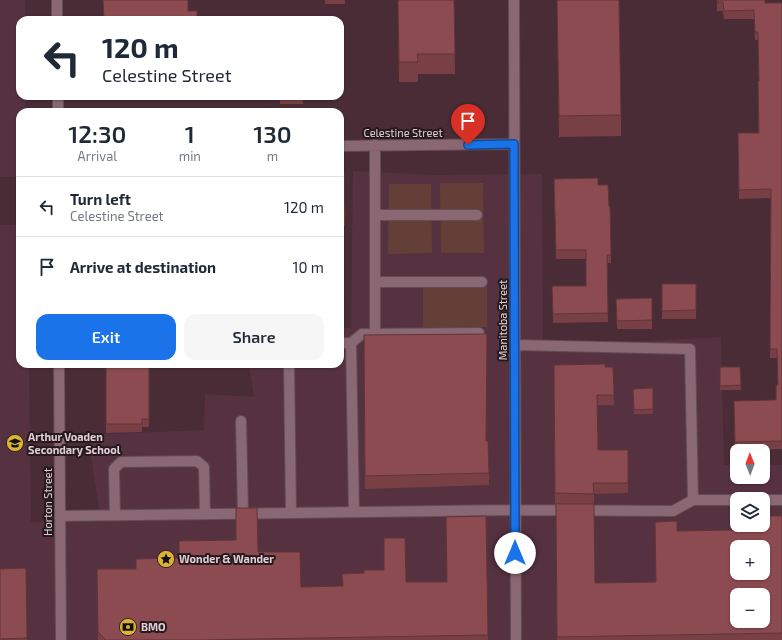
<!DOCTYPE html>
<html lang="en">
<head>
<meta charset="utf-8">
<style>
  body { margin:0; font-family:"Exo 2",sans-serif; background:#f6f6f7; color:#1f2937; height:100vh; display:flex; flex-direction:column; font-size:15px; white-space:nowrap }
  * { box-sizing:border-box; margin:0 }
  p { font-size:13px; color:#747a83 }
  .icon { flex:none; width:22px; height:22px; fill:none; stroke:currentColor; stroke-width:2; stroke-linecap:round; stroke-linejoin:round }
  .map { position:relative; flex:1; overflow:hidden }
  .sheet { position:absolute; left:16px; top:108px; width:328px; height:260px; display:flex; flex-direction:column; background:#fff; border-radius:12px; box-shadow:0 1px 3px #0004 }
  .sheet>* { flex:none }
  .top-card { position:absolute; left:16px; top:16px; width:328px; height:84px; border-radius:12px; box-shadow:0 1px 3px #0004; background:#fff; color:#1f2937; overflow:hidden }
  .needle { width:26px; rotate:359deg }
  .buttons { position:absolute; left:730px; top:444px; display:grid; gap:8px }
  .buttons a { display:grid; place-items:center; width:40px; height:40px; border-radius:8px; background:#fff; box-shadow:0 1px 3px #0004; font-size:20px }
  .pin { position:absolute; display:grid; place-items:center; width:34px; height:34px; color:#fff; margin:-41px -17px; border-radius:50% 50% 50% 0; rotate:-45deg; box-shadow:0 0 4px #0007 }
  .pin .icon { rotate:45deg }
  .me { position:absolute; width:44px; margin:-22px; rotate:0deg; stroke-linejoin:round; filter:drop-shadow(0 0 3px #0008) }
  .turn { display:flex; align-items:center; gap:14px; height:84px; padding:0 20px; font-size:18px }
  .turn .icon { width:52px; height:52px; stroke-width:2.5 }
  .turn b { display:block; font-size:28px; line-height:34px }
  .eta { display:flex; justify-content:space-evenly; align-items:center; height:68px; text-align:center }
  .eta b { font-size:24px; font-weight:600; line-height:28px }
  .primary-button { display:flex; gap:8px; margin-top:auto; padding:8px 20px }
  .primary-button a { flex:1; height:46px; border-radius:12px; background:#1a73e8; color:#fff; font-size:16px; font-weight:600; line-height:46px; text-align:center }
  .primary-button a+a { background:#f6f6f7; color:#1f2937 }
  ul { padding:0; list-style:none }
  li { display:flex; align-items:center; gap:12px; height:60px; padding:0 20px; border-top:1px solid #e0e1e3 }
  li div { flex:1 }
  li b { display:block; font-size:15px }
  li em { font-style:normal }
  .map>svg:first-child { display:block }
</style>
</head>
<body>
<div class="map">
<svg width="782" height="640" viewBox="0 0 782 640">
  <rect width="100%" height="100%" fill="#492c36"/>
  <path fill="#563240" fill-rule="evenodd" d="M0,0H25V20H20V96H25V112H20V177H0Z
    M353,171L432,175L542,174L543,347L721,337L724,465H737V477H763V465H782V640H0V225H20V364H29L31,522H101L88,435L204,430L205,394L254,397L249,364H340V328H351ZM737,499H763V525H737ZM737,547H763V573H737ZM737,595H763V621H737Z"/>
  <path fill="#643f37" d="M440,183H483L484,253H441Z
    M389,184H431L432,253L388,254Z
    M487,281V327H423V282Z"/>
  <g fill="none" stroke-linecap="round" stroke-linejoin="round">
    <defs>
      <path id="minor" d="M57,0V20
        M514,0L516,640
        M58,96V112
        M375,145V333
        M340,146L514,144
        M375,215H477
        M375,282H482
        M340,343H351L354,512
        M351,343L362,334L479,333
        M515,345L690,349L693,500
        M59,364L61,640
        M289,364L291,513
        M241,421L243,513
        M763,500H782
        M115,515L114,469L121,462L197,461L204,467L205,514
        M60,516L515,510L673,511L693,500H737"/>
    </defs>
    <use href="#minor" stroke="#634c54" stroke-width="12"/>
    <use href="#minor" stroke="#896873" stroke-width="10"/>
  </g>
  <path fill="#784045" d="M325,0H345V4H325Z
    M398,0H454L455,74H418V82H399Z
    M557,0L621,115V136L559,137Z
    M717,0L765,3H782V449L735,450L734,401L776,400L778,385L777,358H770L771,198L739,199L738,133H758L759,81L758,40H755L754,19H724L723,11H717Z
    M245,96H339L303,97V104H280V100H245Z
    M340,171H344L345,226H342V239H340Z
    M598,185L609,206H610L611,263H607L608,322L553,323L552,286H586V259H556L554,188Z
    M662,284H696V319H662Z
    M652,298V329H617L616,299Z
    M364,335L486,441L489,473V485L365,489Z
    M106,364H149V427H142V432L106,433Z
    M554,365L613,367L614,405H597L598,450H628V493L594,494V504H555Z
    M720,367H740L741,390H720Z
    M653,388V414H634L633,389Z
    M556,504L595,583L656,582L677,531L736,530L782,516V640H557Z
    M486,516L488,640H98L97,569H136L179,558L258,552L301,587L342,586L406,582H447Z
    M26,568L27,640H0V569Z"/>
  <path fill="#8b4b50" stroke="#613438" fill-rule="evenodd" d="M103,0H188V11H197V20H104Z
    M398,0H454L455,54H417L418,62H399Z
    M557,0H619L621,115L559,116Z
    M717,0H765V3H782V441L735,442L734,401L776,400V385H778L777,349H770L771,189L739,190L738,133H759L758,81H759L758,32H755L754,10L724,11L723,2H717Z
    M340,171H344L345,217H341L342,231H340Z
    M598,178V185H608L609,206H610L611,255H607L608,313L553,314L552,286H586V250H556L554,179Z
    M662,284H696V310L662,311Z
    M652,298V320L617,321L616,299Z
    M487,334L486,441H488L489,473L365,476L364,335Z
    M106,364H149V419H142V424H106Z
    M605,364V367H613L614,395H597L598,450H628V483H593L594,494L555,493L554,365Z
    M720,367H740L741,385L720,386Z
    M653,388V409L634,410L633,389Z
    M556,504H594L595,583L656,582L655,522L677,521V531L736,530V517H737V525H763V516H782V633L557,637ZM737,547H763V573H737ZM737,595H763V621H737Z
    M236,508H257L258,552H300L301,587L343,586L342,574L364,573V570H384V538H405L406,582H447L446,517L486,516L488,635L200,640H106L98,632L97,569H136V559L179,558V541L236,540Z
    M26,568L27,638L0,639V569Z"/>
  <g fill="none" stroke-linecap="round" stroke-linejoin="round">
    <defs>
      <path id="route" d="M468,145L514,144L515,553"/>
    </defs>
    <use href="#route" stroke="#114b97" stroke-width="10"/>
    <use href="#route" stroke="#1a73e8" stroke-width="7"/>
  </g>
  <defs>
    <symbol id="school-disc" viewBox="-11 -11 22 22"><circle r="9.5" fill="#dcb233" stroke="#26191e"/><path d="M0-5L7-2L0 1L-7-2ZM-4 1L0 2.5L4 1V4Q0 6-4 4Z" fill="#111"/></symbol>
    <symbol id="sight-disc" viewBox="-11 -11 22 22"><circle r="9.5" fill="#dcb233" stroke="#26191e"/><path d="M0-6L1.8-2.2L6-1.7L2.9 1.2L3.7 5.4L0 3.3L-3.7 5.4L-2.9 1.2L-6-1.7L-1.8-2.2Z" fill="#111"/></symbol>
    <symbol id="bank-disc" viewBox="-11 -11 22 22"><circle r="9.5" fill="#dcb233" stroke="#26191e"/><path d="M-6-4H6V4H-6ZM0-2.3a2.3 2.3 0 1 0 0 4.6a2.3 2.3 0 1 0 0-4.6Z" fill="#111"/></symbol>
  </defs>
  <g fill-rule="evenodd">
    <use href="#school-disc" x="5" y="433" width="20" height="20"/>
    <use href="#sight-disc" x="156" y="549" width="20" height="20"/>
    <use href="#bank-disc" x="118" y="617" width="20" height="20"/>
  </g>
  <g text-anchor="middle" stroke-width="4" stroke-linejoin="round" paint-order="stroke">
    <g font-size="11" fill="#e0cdd3" stroke="#26191e">
      <text x="403" y="137">Celestine Street</text>
      <text transform="translate(503 320) rotate(-90)" y="4">Manitoba Street</text>
      <text transform="translate(48 502) rotate(-90)" y="4">Horton Street</text>
    </g>
    <g font-size="11" font-weight="bold" fill="#e0cdd3" stroke="#26191e" text-anchor="start">
      <text x="28" y="441">Arthur Voaden<tspan x="28" dy="13">Secondary School</tspan></text>
      <text x="179" y="563">Wonder &amp; Wander</text>
      <text x="141" y="631">BMO</text>
    </g>
  </g>
</svg>
<div class="buttons">
<a><svg class="needle" viewBox="-14 -14 28 28"><path d="M0-13l5 13h-10z" fill="#e53935"/><path d="M0 13l5-13h-10z" fill="#747a83"/></svg></a>
<a><svg class="icon" aria-label="layers" viewBox="0 0 24 24"><path d="M12 4l9 5-9 5-9-5zM3 14l9 5 9-5"/></svg></a>
<a>+</a>
<a>−</a>
</div>
<div class="pin" style="left:468px;top:145px;background:#d93025"><svg class="icon" aria-label="arrive" viewBox="0 0 24 24"><path d="M6 21V4h12l-3 4 3 4H6"/></svg></div>
<svg class="me" style="left:515px;top:553px" viewBox="-20 -20 40 40"><circle r="19" fill="#fff"/><path d="M0-13L10 11 0 6-10 11z" fill="#1a73e8"/></svg>
<div class="top-card">
<div class="turn"><svg class="icon" aria-label="left" viewBox="0 0 24 24"><path d="M17 20v-9H6M10 6l-5 5 5 5"/></svg><div><b>120 m</b>Celestine Street</div></div>
</div>
<section class="sheet">
<div class="eta">
<div><b>12:30</b><p>Arrival</p></div>
<div><b>1</b><p>min</p></div>
<div><b>130</b><p>m</p></div>
</div>
<ul>
<li><svg class="icon" aria-label="left" viewBox="0 0 24 24"><path d="M17 20v-9H6M10 6l-5 5 5 5"/></svg><div><b>Turn left</b><p>Celestine Street</p></div><em>120 m</em></li>
<li><svg class="icon" aria-label="arrive" viewBox="0 0 24 24"><path d="M6 21V4h12l-3 4 3 4H6"/></svg><div><b>Arrive at destination</b></div><em>10 m</em></li>
</ul>
<div class="primary-button"><a>Exit</a><a>Share</a></div>
</section>
</div>
</body>
</html>
